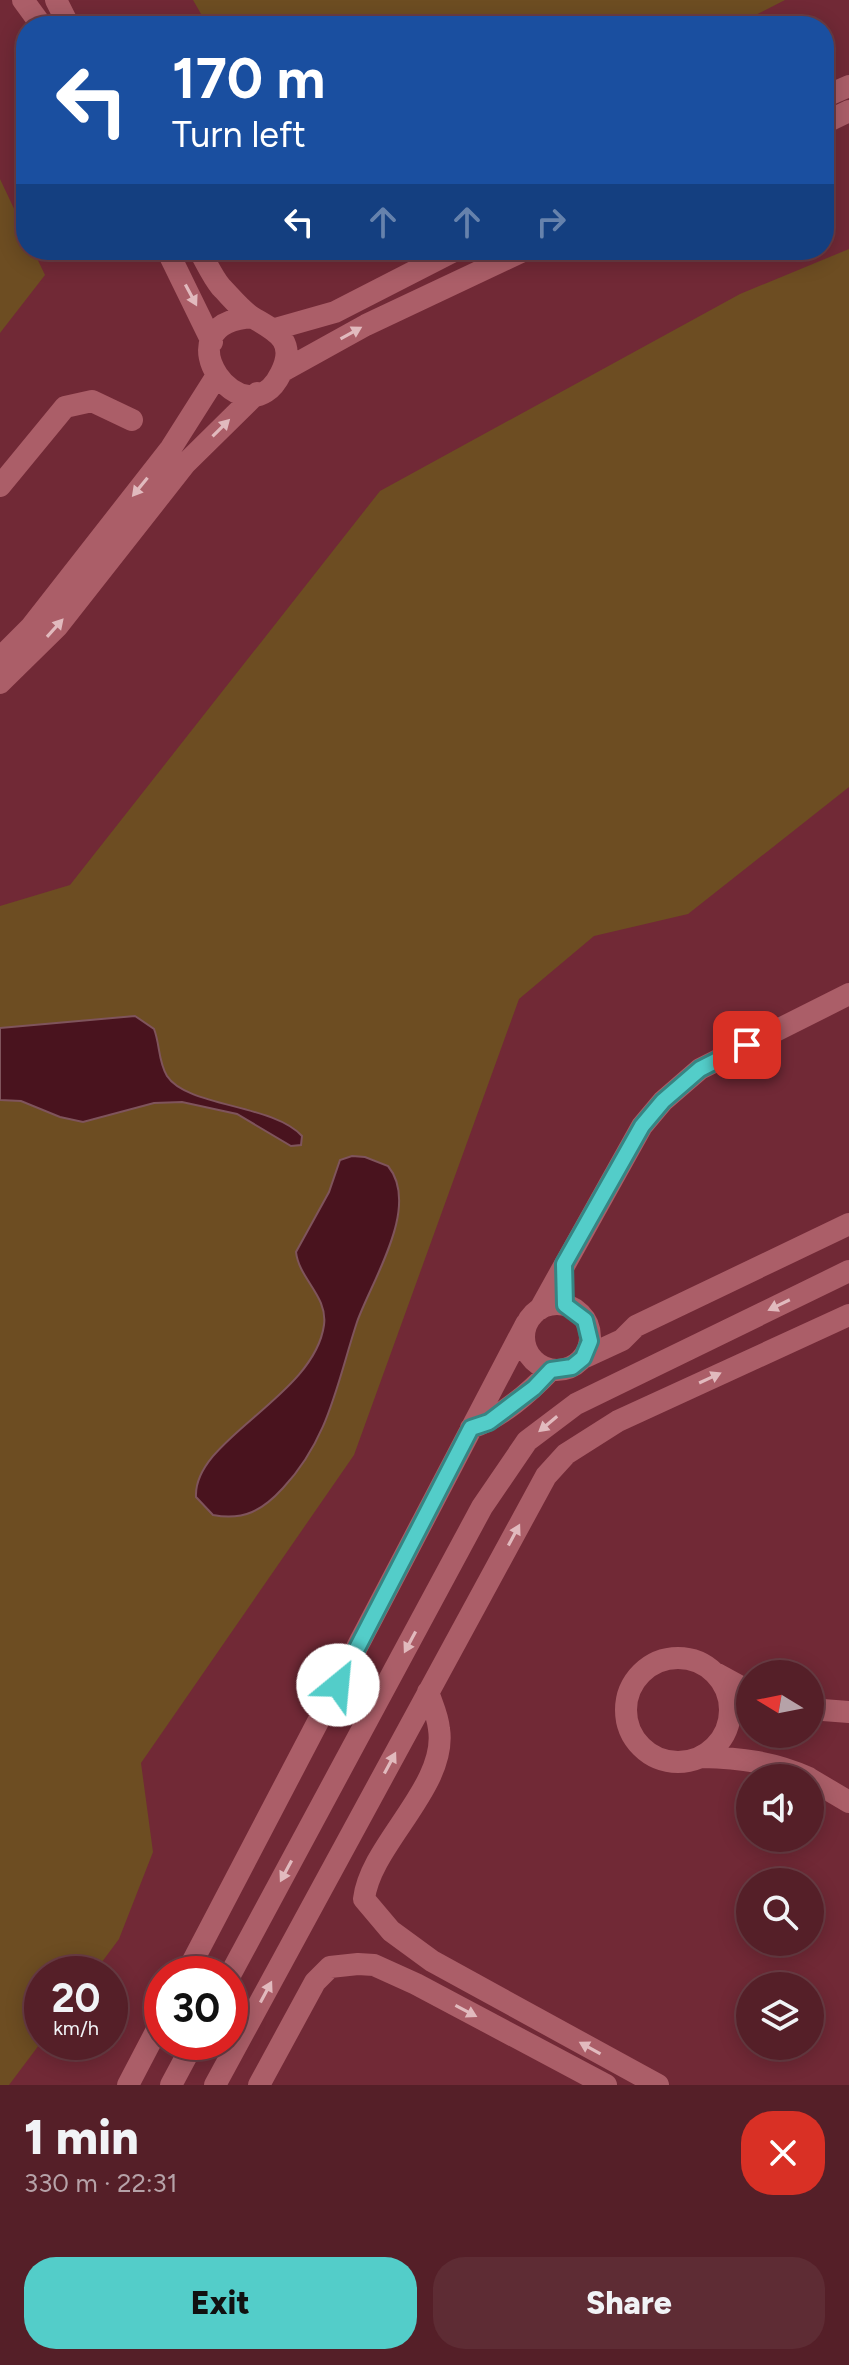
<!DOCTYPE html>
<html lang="en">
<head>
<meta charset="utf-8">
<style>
  body { margin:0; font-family:Figtree,sans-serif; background:#5e2c34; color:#f1f3f6; height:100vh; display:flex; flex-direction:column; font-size:30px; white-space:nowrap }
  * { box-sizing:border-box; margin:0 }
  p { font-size:26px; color:#b6a2a8 }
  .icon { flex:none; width:44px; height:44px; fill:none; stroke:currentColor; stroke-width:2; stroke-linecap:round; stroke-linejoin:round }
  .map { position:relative; height:2085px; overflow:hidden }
  .details { display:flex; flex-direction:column; background:#551f28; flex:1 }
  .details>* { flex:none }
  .hud { position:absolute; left:16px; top:16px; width:818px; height:244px; border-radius:32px; box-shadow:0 4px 20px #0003,0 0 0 2px #6b3d45; background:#1a4fa0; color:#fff; overflow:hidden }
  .needle { width:52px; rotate:280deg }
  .buttons { position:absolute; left:736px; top:1660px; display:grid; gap:16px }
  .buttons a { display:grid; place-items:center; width:88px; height:88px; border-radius:50%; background:#551f28; box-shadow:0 4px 20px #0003,0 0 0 2px #6b3d45; font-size:40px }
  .speed { position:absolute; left:24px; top:1956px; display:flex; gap:16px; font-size:40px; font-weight:700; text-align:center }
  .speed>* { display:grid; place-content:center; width:104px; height:104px; border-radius:50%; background:#551f28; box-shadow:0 4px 20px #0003,0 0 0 2px #6b3d45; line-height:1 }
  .speed small { font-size:20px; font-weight:400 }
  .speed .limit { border:12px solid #d22; background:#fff; color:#111 }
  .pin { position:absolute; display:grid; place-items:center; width:68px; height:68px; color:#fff; margin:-34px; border-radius:16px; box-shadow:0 4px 12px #0006 }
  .me { position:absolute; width:88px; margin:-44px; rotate:28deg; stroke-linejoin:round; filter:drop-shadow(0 0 6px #0008) }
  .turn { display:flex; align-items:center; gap:28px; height:168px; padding:0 24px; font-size:36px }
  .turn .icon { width:104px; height:104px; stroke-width:2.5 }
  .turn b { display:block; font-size:56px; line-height:68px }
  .lanes { display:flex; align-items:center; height:76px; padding:0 24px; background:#0003; justify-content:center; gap:40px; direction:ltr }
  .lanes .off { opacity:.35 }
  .round { display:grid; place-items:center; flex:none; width:84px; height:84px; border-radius:32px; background:#5e2c34 }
  .overview { display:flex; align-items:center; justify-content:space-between; height:136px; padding:0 24px }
  h1 { font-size:48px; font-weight:800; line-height:60px }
  .button { display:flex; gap:16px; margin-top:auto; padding:16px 24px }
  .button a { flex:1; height:92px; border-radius:32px; background:#53cdc9; color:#111; font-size:32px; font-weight:800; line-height:92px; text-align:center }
  .button a+a { background:#5e2c34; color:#f1f3f6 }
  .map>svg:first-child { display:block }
</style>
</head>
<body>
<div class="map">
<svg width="849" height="2085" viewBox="0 0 849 2085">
  <rect width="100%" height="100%" fill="#712936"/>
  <path fill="#6d4d22" d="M193,0H785L744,21L725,26H208Z
    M0,179L26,234V250H33L45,275L0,333Z
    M849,249V787L688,914L594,936L519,999L354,1455L141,1763L153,1852L119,1939L93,1974H42V2041L9,2085H0V906L70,885L380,491L740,294Z"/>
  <path fill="#49131e" stroke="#7f545c" stroke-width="2" d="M135,1016L154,1029C160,1044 158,1061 167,1076C187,1107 273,1104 302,1136L301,1145L291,1146L237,1114L182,1102L154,1103L83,1122L60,1117L21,1101L0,1100V1028Z
    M352,1156L365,1157L388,1166C421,1206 372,1280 357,1322C337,1383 329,1439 283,1488C263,1510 244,1521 213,1515L196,1497C193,1439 314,1397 324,1325C328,1296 299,1279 296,1252L329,1192L340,1160Z"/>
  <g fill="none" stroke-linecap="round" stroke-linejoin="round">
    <path stroke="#ab5e68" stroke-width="22" d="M23,0L42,26
      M56,0L69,26
      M824,97L849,86
      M824,123L849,111
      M167,250L212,342
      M199,250C206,262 212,276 221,287C230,296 241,310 252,317C273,330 298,339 281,373C246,446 156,324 252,317
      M275,329L335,312L456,250
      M283,371L366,325L525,250
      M0,486L65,407L92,401L132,420
      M0,658L31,627L171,448L216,377
      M0,683L57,627L185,464L257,393
      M524 1337a33 33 0 1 1 66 0a33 33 0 1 1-66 0Z
      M540,1309L642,1126L663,1101L700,1069L849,994
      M583,1358L622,1340L636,1326L849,1224
      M471,1428C502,1417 528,1394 551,1370
      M626 1710a52 52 0 1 1 104 0a52 52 0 1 1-104 0Z
      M717,1674L750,1692
      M428,1692C432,1704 438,1716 439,1729C448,1786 370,1845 364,1899L391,1931L432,1961L658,2085
      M810,1709L849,1712
      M702,1757C740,1758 774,1762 809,1778
      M810,1779L849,1802
      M186,1974L526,1324
      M230,1975L482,1507L527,1441L576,1404L849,1271
      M128,2085L162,2020
      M171,2085L194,2042
      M215,2085L546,1476L566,1454L618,1421L849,1315
      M259,2085L315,1982L330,1967L358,1964L374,1965L416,1984L606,2085"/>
  </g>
  <defs><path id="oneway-solid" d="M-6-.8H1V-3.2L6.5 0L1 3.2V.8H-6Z" transform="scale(2)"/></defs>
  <g fill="#e1babe">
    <use href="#oneway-solid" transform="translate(191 295) rotate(62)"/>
    <use href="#oneway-solid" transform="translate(351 333) rotate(-29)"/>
    <use href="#oneway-solid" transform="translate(221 428) rotate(-45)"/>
    <use href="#oneway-solid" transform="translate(140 487) rotate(129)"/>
    <use href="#oneway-solid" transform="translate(55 628) rotate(-48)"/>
    <use href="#oneway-solid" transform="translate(779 1305) rotate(154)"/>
    <use href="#oneway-solid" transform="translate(710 1378) rotate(-25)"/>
    <use href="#oneway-solid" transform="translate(548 1424) rotate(140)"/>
    <use href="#oneway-solid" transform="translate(514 1535) rotate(-62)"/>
    <use href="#oneway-solid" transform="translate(410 1642) rotate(118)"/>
    <use href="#oneway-solid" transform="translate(390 1763) rotate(-62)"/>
    <use href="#oneway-solid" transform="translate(286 1871) rotate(118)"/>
    <use href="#oneway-solid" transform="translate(266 1992) rotate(-62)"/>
    <use href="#oneway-solid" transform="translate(466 2011) rotate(28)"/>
    <use href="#oneway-solid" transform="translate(590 2048) rotate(-151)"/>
  </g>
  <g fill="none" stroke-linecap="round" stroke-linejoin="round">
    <defs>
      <path id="route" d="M338,1685L471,1428L489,1422L534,1388L551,1370L572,1367L583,1358L590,1341L585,1320L565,1305L564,1264L642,1126L663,1101L700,1069L747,1045"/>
    </defs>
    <use href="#route" stroke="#368583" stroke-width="20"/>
    <use href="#route" stroke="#53cdc9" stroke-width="14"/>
  </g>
</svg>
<div class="buttons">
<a><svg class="needle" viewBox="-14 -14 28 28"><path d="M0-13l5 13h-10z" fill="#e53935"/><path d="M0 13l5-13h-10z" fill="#b6a2a8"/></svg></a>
<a><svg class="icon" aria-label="sound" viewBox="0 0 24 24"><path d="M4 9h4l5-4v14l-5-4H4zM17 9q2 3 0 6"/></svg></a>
<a><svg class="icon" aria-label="search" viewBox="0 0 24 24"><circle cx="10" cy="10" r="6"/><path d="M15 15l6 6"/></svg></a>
<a><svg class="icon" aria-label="layers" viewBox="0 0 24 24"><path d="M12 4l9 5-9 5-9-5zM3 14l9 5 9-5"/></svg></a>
</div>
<div class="speed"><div>20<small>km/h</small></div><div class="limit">30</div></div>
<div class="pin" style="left:747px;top:1045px;background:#d93025"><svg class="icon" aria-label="arrive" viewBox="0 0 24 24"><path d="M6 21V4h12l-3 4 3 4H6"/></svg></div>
<svg class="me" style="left:338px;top:1685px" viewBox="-20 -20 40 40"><circle r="19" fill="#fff"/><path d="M0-13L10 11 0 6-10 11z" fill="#53cdc9"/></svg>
<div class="hud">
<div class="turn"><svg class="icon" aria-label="left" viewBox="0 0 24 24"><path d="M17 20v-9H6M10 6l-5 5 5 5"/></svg><div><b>170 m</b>Turn left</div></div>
<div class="lanes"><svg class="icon" aria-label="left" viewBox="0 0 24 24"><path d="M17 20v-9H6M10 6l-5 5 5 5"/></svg><svg class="icon off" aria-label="ahead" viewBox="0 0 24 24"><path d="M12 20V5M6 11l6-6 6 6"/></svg><svg class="icon off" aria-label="ahead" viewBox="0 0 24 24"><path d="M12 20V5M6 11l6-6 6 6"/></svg><svg class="icon off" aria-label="right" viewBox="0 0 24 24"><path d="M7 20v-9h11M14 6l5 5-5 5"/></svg></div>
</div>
</div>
<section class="details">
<div class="overview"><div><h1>1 min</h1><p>330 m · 22:31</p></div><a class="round" style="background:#d93025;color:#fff"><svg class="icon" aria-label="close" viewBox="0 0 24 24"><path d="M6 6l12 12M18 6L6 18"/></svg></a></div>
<div class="button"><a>Exit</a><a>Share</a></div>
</section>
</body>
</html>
